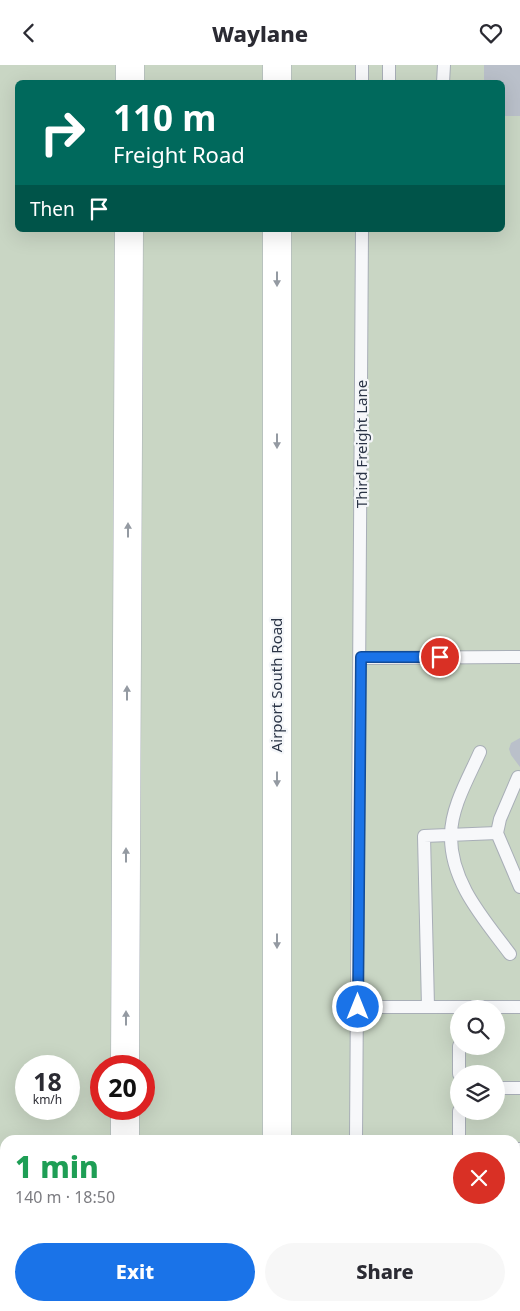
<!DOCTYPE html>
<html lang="en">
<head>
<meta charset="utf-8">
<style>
  body { margin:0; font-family:"Noto Sans",sans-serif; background:#f7f7f7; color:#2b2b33; height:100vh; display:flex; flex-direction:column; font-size:19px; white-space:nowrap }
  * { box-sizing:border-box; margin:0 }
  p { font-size:16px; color:#7c7c81 }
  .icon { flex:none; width:28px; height:28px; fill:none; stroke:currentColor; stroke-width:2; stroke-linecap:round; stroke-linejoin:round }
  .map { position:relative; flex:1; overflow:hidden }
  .panel { position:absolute; left:0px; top:1070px; width:520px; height:176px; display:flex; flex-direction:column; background:#fff; border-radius:15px 15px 0 0; box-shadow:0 5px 20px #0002 }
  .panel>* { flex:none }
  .top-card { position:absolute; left:15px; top:15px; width:490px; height:152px; border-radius:8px; box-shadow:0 5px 20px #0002; background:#00695c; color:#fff; overflow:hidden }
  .fabs { position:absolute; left:450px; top:935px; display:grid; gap:10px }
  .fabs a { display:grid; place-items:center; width:55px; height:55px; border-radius:50%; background:#fff; box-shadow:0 5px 20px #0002; font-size:25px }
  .speed { position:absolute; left:15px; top:990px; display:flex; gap:10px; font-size:25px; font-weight:700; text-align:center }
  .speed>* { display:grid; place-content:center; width:65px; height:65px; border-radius:50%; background:#fff; box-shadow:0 5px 20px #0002; line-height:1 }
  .speed small { font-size:12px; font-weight:400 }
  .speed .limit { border:8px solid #d22; background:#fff; color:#111 }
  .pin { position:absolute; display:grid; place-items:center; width:42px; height:42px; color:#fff; margin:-21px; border:2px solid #fff; border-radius:50%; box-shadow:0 1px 5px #0007 }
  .me { position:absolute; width:55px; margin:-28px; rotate:0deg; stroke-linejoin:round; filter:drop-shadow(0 0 4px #0008) }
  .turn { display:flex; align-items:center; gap:18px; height:105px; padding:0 15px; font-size:22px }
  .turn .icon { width:65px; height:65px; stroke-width:2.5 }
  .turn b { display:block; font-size:35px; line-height:42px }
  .then { display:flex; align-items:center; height:48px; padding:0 15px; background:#0003; gap:10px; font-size:19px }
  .round { display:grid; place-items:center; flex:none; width:52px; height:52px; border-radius:26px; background:#f7f7f7 }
  .headline { display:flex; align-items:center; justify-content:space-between; height:85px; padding:0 15px }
  h1 { font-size:30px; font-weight:800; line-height:38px; color:#1e9e55 }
  .cta { display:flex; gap:10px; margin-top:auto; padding:10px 15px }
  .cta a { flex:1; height:58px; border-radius:30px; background:#1a73e8; color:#fff; font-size:20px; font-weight:800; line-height:58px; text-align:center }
  .cta a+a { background:#f7f7f7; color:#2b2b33 }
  header { display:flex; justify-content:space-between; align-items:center; height:65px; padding:0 15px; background:#fff; font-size:22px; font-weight:800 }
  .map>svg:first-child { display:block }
</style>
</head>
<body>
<header><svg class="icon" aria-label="back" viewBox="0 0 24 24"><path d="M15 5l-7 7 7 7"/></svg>Waylane<svg class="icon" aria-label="heart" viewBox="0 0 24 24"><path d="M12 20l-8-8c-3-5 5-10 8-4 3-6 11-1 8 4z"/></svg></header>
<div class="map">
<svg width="520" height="1246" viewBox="0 0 520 1246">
  <rect width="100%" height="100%" fill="#e4e7ec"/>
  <path fill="#c9d6c4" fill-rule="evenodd" d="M0,0H520V1246H0ZM18,18H502V165H18ZM459,944H496V981H459ZM26,1001H69V1044H26ZM101,1001H144V1044H101ZM459,1009H496V1046H459ZM5,1075H515V1241H5Z"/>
  <path fill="#bac0ca" d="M484,0H520V51H502V18H484Z
    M520,673V702L511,690L509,684L511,678Z"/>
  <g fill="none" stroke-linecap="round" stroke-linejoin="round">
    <defs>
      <path id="service" d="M362,18V0
        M389,18V0
        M443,18L444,0
        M361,593L520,592
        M480,687C469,712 451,742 451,770C450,817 484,854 510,889
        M497,768L520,822
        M358,942H520
        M428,942L424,771L497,768L500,754L518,712
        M459,1009V981
        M496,1023H520
        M356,1075L362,165
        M459,1075V1046
        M515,1084H520
        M355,1246V1241
        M459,1246V1241"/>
      <path id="secondary" d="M277,0V18
        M130,18V0
        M125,1001L129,165
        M125,1075V1044
        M277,1075V165
        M125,1246V1241
        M276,1246V1241"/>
    </defs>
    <use href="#service" stroke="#a8aeb7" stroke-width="14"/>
    <use href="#secondary" stroke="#a8aeb7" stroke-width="29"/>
    <use href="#service" stroke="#f7f8fa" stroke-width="12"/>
    <use href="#secondary" stroke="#fff" stroke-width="28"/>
  </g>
  <defs><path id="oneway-solid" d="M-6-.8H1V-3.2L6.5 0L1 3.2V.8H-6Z" transform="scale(1.25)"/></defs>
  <g fill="#949aa2">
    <use href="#oneway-solid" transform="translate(277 214) rotate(90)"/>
    <use href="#oneway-solid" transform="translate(277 376) rotate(90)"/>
    <use href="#oneway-solid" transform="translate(128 465) rotate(-90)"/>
    <use href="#oneway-solid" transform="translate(127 628) rotate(-90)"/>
    <use href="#oneway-solid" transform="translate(277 714) rotate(90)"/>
    <use href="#oneway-solid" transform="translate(126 790) rotate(-90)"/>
    <use href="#oneway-solid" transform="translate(277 876) rotate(90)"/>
    <use href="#oneway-solid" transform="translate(126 953) rotate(-90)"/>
  </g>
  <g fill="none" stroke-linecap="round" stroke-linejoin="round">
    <defs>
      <path id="route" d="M358,942L361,592H440"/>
    </defs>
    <use href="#route" stroke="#114b97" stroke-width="12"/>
    <use href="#route" stroke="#1a73e8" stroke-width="9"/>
  </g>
  <g text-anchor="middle" stroke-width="4.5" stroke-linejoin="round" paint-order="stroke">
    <g font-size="15" fill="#2a3446" stroke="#f4f6f9">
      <text transform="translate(362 379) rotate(-90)" y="5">Third Freight Lane</text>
      <text transform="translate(277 620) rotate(-90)" y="5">Airport South Road</text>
    </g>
  </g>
</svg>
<div class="fabs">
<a><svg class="icon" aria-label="search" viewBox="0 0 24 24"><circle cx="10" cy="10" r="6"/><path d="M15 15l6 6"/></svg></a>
<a><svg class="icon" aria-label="layers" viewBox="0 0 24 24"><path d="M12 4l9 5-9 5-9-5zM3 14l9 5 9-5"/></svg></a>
</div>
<div class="speed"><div>18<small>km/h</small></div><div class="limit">20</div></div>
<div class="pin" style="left:440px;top:592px;background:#d93025"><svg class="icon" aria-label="arrive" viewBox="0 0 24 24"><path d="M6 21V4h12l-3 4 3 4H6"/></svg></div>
<svg class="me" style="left:358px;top:942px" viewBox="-20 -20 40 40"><circle r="17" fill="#1a73e8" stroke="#fff" stroke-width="3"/><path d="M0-11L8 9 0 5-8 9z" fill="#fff"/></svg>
<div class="top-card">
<div class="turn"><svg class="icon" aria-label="right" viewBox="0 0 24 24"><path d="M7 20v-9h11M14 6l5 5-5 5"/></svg><div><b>110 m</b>Freight Road</div></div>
<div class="then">Then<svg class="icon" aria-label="arrive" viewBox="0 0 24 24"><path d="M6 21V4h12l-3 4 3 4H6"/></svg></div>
</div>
<section class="panel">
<div class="headline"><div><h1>1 min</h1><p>140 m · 18:50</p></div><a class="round" style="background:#d93025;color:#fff"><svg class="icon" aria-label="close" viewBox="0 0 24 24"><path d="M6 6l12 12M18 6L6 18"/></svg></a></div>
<div class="cta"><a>Exit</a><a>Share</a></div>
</section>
</div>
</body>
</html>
